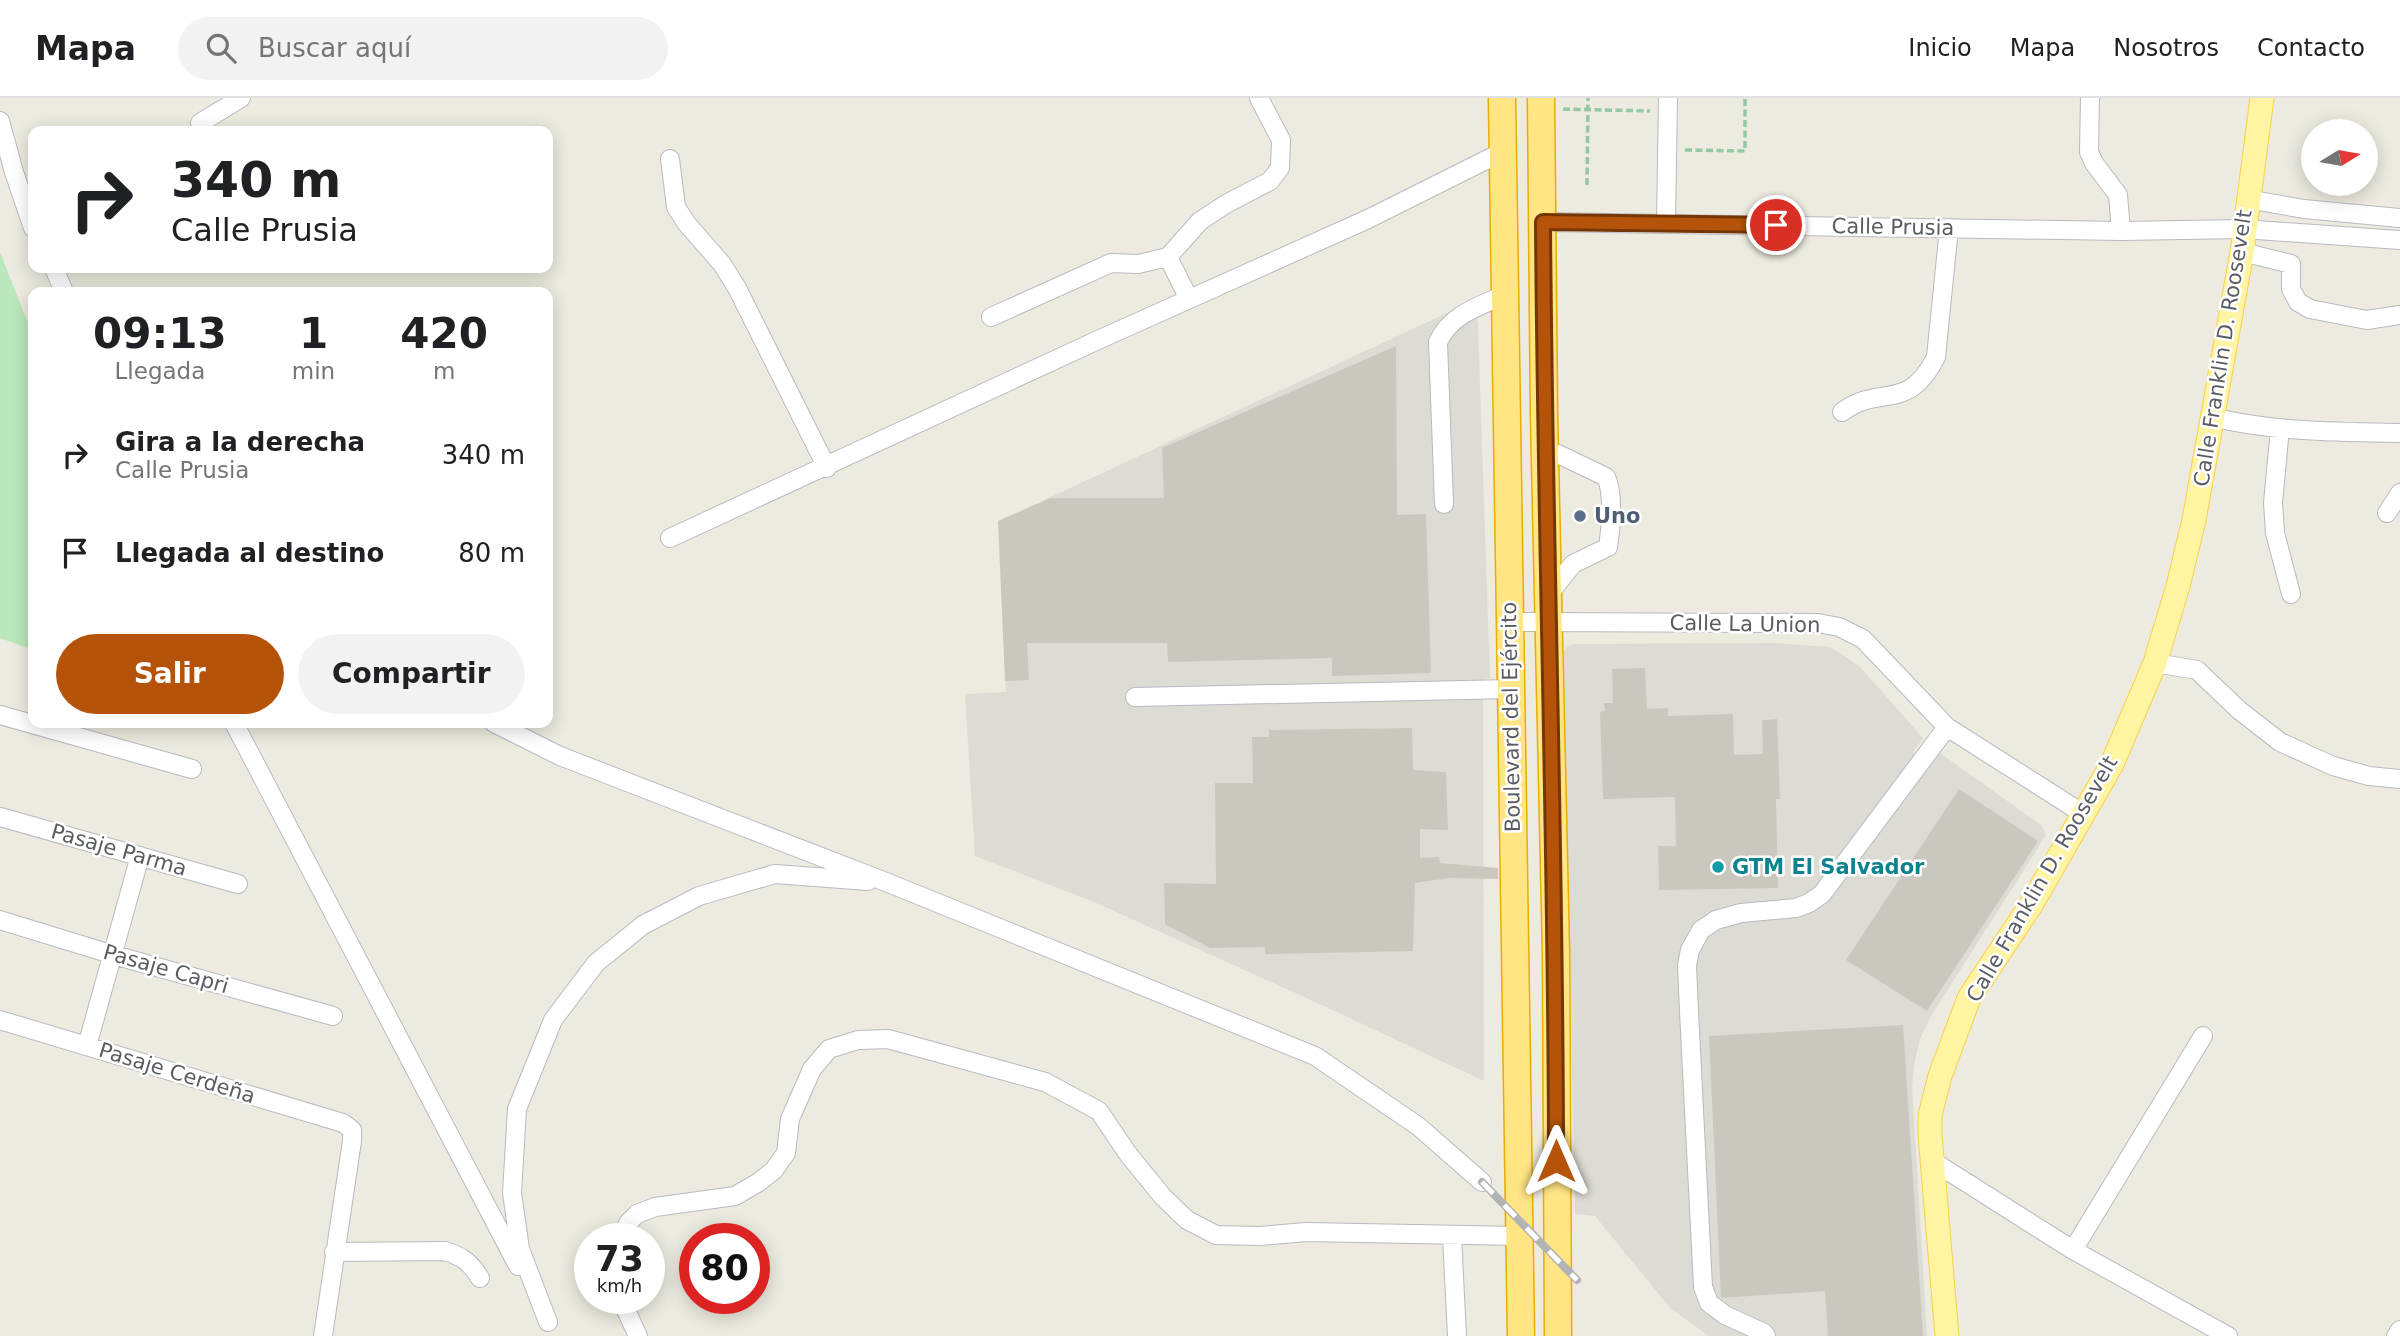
<!DOCTYPE html>
<html lang="es">
<head>
<meta charset="utf-8">
<style>
  body { margin:0; font-family:"DejaVu Sans",sans-serif; background:#f2f2f2; color:#202124; height:100vh; display:flex; flex-direction:column; font-size:26px; white-space:nowrap }
  * { box-sizing:border-box; margin:0 }
  p { font-size:23px; color:#757577 }
  .icon { flex:none; width:38px; height:38px; fill:none; stroke:currentColor; stroke-width:2; stroke-linecap:round; stroke-linejoin:round }
  .map { position:relative; flex:1; overflow:hidden }
  .sheet { position:absolute; left:28px; top:189px; width:525px; height:441px; display:flex; flex-direction:column; background:#fff; border-radius:14px; box-shadow:0 4px 18px #0003 }
  .sheet>* { flex:none }
  .banner { position:absolute; left:28px; top:28px; width:525px; height:147px; border-radius:14px; box-shadow:0 4px 18px #0003; background:#fff; color:#202124; overflow:hidden }
  .needle { width:46px; rotate:79deg }
  .tools { position:absolute; left:2301px; top:21px; display:grid; gap:14px }
  .tools a { display:grid; place-items:center; width:77px; height:77px; border-radius:50%; background:#fff; box-shadow:0 4px 18px #0003; font-size:35px }
  .speed { position:absolute; left:574px; top:1125px; display:flex; gap:14px; font-size:35px; font-weight:700; text-align:center }
  .speed>* { display:grid; place-content:center; width:91px; height:91px; border-radius:50%; background:#fff; box-shadow:0 4px 18px #0003; line-height:1 }
  .speed small { font-size:18px; font-weight:400 }
  .speed .limit { border:10px solid #d22; background:#fff; color:#111 }
  .pin { position:absolute; display:grid; place-items:center; width:60px; height:60px; color:#fff; margin:-30px; border:4px solid #fff; border-radius:50%; box-shadow:0 2px 7px #0007 }
  .me { position:absolute; width:77px; margin:-38px; rotate:0deg; stroke-linejoin:round; filter:drop-shadow(0 0 5px #0008) }
  .turn { display:flex; align-items:center; gap:24px; height:147px; padding:0 28px; font-size:32px }
  .turn .icon { width:91px; height:91px; stroke-width:2.5 }
  .turn b { display:block; font-size:49px; line-height:60px }
  .eta { display:flex; justify-content:space-evenly; align-items:center; height:119px; text-align:center }
  .eta b { font-size:42px; font-weight:800; line-height:49px }
  .primary-button { display:flex; gap:14px; margin-top:auto; padding:14px 28px }
  .primary-button a { flex:1; height:80px; border-radius:42px; background:#b45309; color:#fff; font-size:28px; font-weight:800; line-height:80px; text-align:center }
  .primary-button a+a { background:#f2f2f2; color:#202124 }
  ul { padding:0; list-style:none }
  li { display:flex; align-items:center; gap:21px; height:98px; padding:0 28px }
  li div { flex:1 }
  li b { display:block; font-size:26px }
  li em { font-style:normal }
  header { display:flex; align-items:center; gap:42px; box-sizing:border-box; height:98px; padding:0 35px; background:#fff; border-bottom:2px solid #e0e0e0 }
  header strong { font-size:33px }
  nav { display:flex; gap:38px; margin-inline-start:auto; font-size:24px }
  .search { width:490px; height:63px; background:#f2f2f2; display:flex; align-items:center; gap:18px; box-sizing:border-box; padding:0 24px; border-radius:38px; color:#757577; font-size:26px }
  .map>svg:first-child { display:block }
</style>
</head>
<body>
<header>
<strong>Mapa</strong>
<div class="search"><svg class="icon" aria-label="search" viewBox="0 0 24 24"><circle cx="10" cy="10" r="6"/><path d="M15 15l6 6"/></svg>Buscar aquí</div>
<nav><a>Inicio</a><a>Mapa</a><a>Nosotros</a><a>Contacto</a></nav>
</header>
<div class="map">
<svg width="2400" height="1238" viewBox="0 0 2400 1238">
  <rect width="100%" height="100%" fill="#edeadf"/>
  <path fill="#dddcd4" d="M1477,201L1490,580L1483,581L1484,983L1311,902L1094,804L975,758L965,596L1006,594L999,423Z
    M1773,545L1830,549L1842,556L1860,569L1923,640L1913,654L1930,669L1940,655L2034,722L2042,728L2046,737L1931,918L1920,941L1915,962L1912,988L1927,1238H1709L1670,1210L1595,1118L1575,1116L1563,555L1567,549L1574,546Z"/>
  <path fill="#bae7bc" d="M0,154L33,238V552L0,540Z"/>
  <path fill="#cac7bf" d="M1396,248L1397,417L1426,416L1431,575L1332,578V560L1168,564L1167,545H1027L1029,582L1005,583L998,423L1051,400H1164L1162,350Z
    M1645,570L1647,611L1668,610V618L1733,616L1734,657L1763,656L1762,622L1777,621L1780,701H1776L1778,790L1659,792L1658,748H1676L1675,699L1603,701L1600,614L1605,613L1604,605H1613L1612,571Z
    M1412,630L1413,672L1446,674L1448,732L1420,731V760L1439,759L1440,765L1498,770V781L1449,780L1415,785L1413,853L1265,856V849L1210,850L1165,826L1164,785L1216,786L1215,685H1253L1252,639H1269V632Z
    M1959,691L2038,743L1927,913L1846,862Z
    M1903,927L1923,1238H1828L1825,1193L1721,1200L1709,938Z"/>
  <g fill="none" stroke-linecap="round" stroke-linejoin="round">
    <defs>
      <path id="minor" d="M2090,0L2089,54L2094,65L2118,97L2121,133
        M0,23L14,74L33,130
        M200,25L241,0
        M670,61L676,109L687,126L722,166L737,190L827,370
        M2247,101L2304,111L2400,120
        M1543,124L2121,133L2243,131L2400,142
        M1666,125L1668,0
        M2242,154L2291,166V191L2298,204L2310,211L2367,222L2400,217
        M1168,159L1189,201
        M54,170L64,194
        M991,219L1111,165L1138,166L1168,159L1200,123L1226,106L1270,83L1280,70L1281,42L1259,0
        M1842,314C1881,285 1907,316 1936,259L1949,130
        M2212,319C2273,334 2338,334 2400,335
        M2280,330L2273,405L2275,435L2291,496
        M1444,406L1438,244C1450,217 1479,208 1504,197
        M2387,415L2400,395
        M670,440L1098,242L1368,121L1502,54
        M1548,497L1573,466L1608,449C1611,431 1614,395 1606,379L1558,356
        M1509,524L1818,525L1839,529L1863,541L1947,629L2082,715
        M2155,565L2197,572L2239,612L2280,644L2333,668L2369,678L2400,681
        M1135,599L1511,591
        M0,617L192,671
        M234,625L518,1168
        M494,625L560,658L886,784L1315,958L1418,1028L1482,1084
        M0,719L238,786
        M0,822L114,857L333,918
        M0,922L343,1025L352,1032V1043L323,1238
        M87,948L140,758
        M1934,1064L2073,1152L2228,1238
        M1452,1138L1457,1238
        M622,1141L628,1125L637,1116L655,1109L735,1098L759,1084L774,1072L786,1055L790,1021L812,971L829,951L858,942L888,941L1045,984L1099,1013L1128,1056L1163,1099L1187,1122L1216,1137L1260,1138L1306,1134L1520,1138
        M2073,1152L2203,938
        M334,1154L445,1153C462,1158 471,1165 480,1180
        M624,1200V1208L638,1238
        M548,1224L520,1151L512,1095L517,1011L553,922L596,865L643,827L699,798L775,776L868,783
        M1766,1238L1764,1235L1725,1217L1709,1205L1703,1189L1689,914L1687,867L1690,852L1701,832L1716,822L1741,815L1796,810L1809,805L1822,796L1947,629
        M2396,1238L2400,1232"/>
      <path id="major" d="M1947,1238L1930,1037V1017L1940,978L1969,900L2031,807L2112,666L2155,565L2178,488L2194,422L2242,154L2262,0"/>
      <path id="highway" d="M1502,0L1521,1238
        M1541,0L1544,317L1556,856L1558,1238"/>
    </defs>
    <use href="#minor" stroke="#b8bac0" stroke-width="20"/>
    <use href="#major" stroke="#fad04c" stroke-width="25"/>
    <use href="#highway" stroke="#ecac00" stroke-width="29"/>
    <path stroke="#93c8a4" stroke-width="3.5" stroke-dasharray="7 3.5" stroke-linecap="butt" d="M1563,11L1650,13
      M1685,52L1745,53V0
      M1587,87L1588,0"/>
    <use href="#minor" stroke="#fff" stroke-width="18"/>
    <use href="#major" stroke="#fff4a2" stroke-width="23"/>
    <use href="#highway" stroke="#ffe584" stroke-width="26"/>
    <defs>
      <path id="rail" d="M1482,1084L1577,1182"/>
    </defs>
    <use href="#rail" stroke="#b2b3b3" stroke-width="8"/>
    <use href="#rail" stroke="#fff" stroke-width="5" stroke-dasharray="16" stroke-linecap="butt"/>
  </g>
  <g fill="none" stroke-linecap="round" stroke-linejoin="round">
    <defs>
      <path id="route" d="M1556,1063C1556,750 1545,437 1543,124L1776,127"/>
    </defs>
    <use href="#route" stroke="#753606" stroke-width="18"/>
    <use href="#route" stroke="#b45309" stroke-width="12"/>
  </g>
  <circle fill="#5c6f8a" stroke="#fff" stroke-width="2.5" cx="1580" cy="418" r="7"/>
  <circle fill="#0f9aa8" stroke="#fff" stroke-width="2.5" cx="1718" cy="769" r="7"/>
  <g text-anchor="middle" stroke-width="5" stroke-linejoin="round" paint-order="stroke">
    <g font-size="21" fill="#595c62" stroke="#fff">
      <text transform="translate(1893 129) rotate(1)" y="7">Calle Prusia</text>
      <text transform="translate(2223 250) rotate(-81)" y="7">Calle Franklin D. Roosevelt</text>
      <text transform="translate(1745 526) rotate(1)" y="7">Calle La Union</text>
      <text transform="translate(1511 619) rotate(-91)" y="7">Boulevard del Ejército</text>
      <text transform="translate(119 752) rotate(16)" y="7">Pasaje Parma</text>
      <text transform="translate(2042 781) rotate(-60)" y="7">Calle Franklin D. Roosevelt</text>
      <text transform="translate(166 871) rotate(16)" y="7">Pasaje Capri</text>
      <text transform="translate(177 975) rotate(17)" y="7">Pasaje Cerdeña</text>
    </g>
    <g font-size="21" font-weight="bold" fill="#4e5e75" stroke="#fff" text-anchor="start">
      <text x="1594" y="425">Uno</text>
    </g>
    <g font-size="21" font-weight="bold" fill="#0d838f" stroke="#fff" text-anchor="start">
      <text x="1732" y="776">GTM El Salvador</text>
    </g>
  </g>
</svg>
<div class="tools">
<a><svg class="needle" viewBox="-14 -14 28 28"><path d="M0-13l5 13h-10z" fill="#e53935"/><path d="M0 13l5-13h-10z" fill="#757577"/></svg></a>
</div>
<div class="speed"><div>73<small>km/h</small></div><div class="limit">80</div></div>
<div class="pin" style="left:1776px;top:127px;background:#d93025"><svg class="icon" aria-label="arrive" viewBox="0 0 24 24"><path d="M6 21V4h12l-3 4 3 4H6"/></svg></div>
<svg class="me" style="left:1556px;top:1063px" viewBox="-20 -20 40 40"><path d="M0-17L14 15 0 8-14 15z" fill="#b45309" stroke="#fff" stroke-width="4"/></svg>
<div class="banner">
<div class="turn"><svg class="icon" aria-label="right" viewBox="0 0 24 24"><path d="M7 20v-9h11M14 6l5 5-5 5"/></svg><div><b>340 m</b>Calle Prusia</div></div>
</div>
<section class="sheet">
<div class="eta">
<div><b>09:13</b><p>Llegada</p></div>
<div><b>1</b><p>min</p></div>
<div><b>420</b><p>m</p></div>
</div>
<ul>
<li><svg class="icon" aria-label="right" viewBox="0 0 24 24"><path d="M7 20v-9h11M14 6l5 5-5 5"/></svg><div><b>Gira a la derecha</b><p>Calle Prusia</p></div><em>340 m</em></li>
<li><svg class="icon" aria-label="arrive" viewBox="0 0 24 24"><path d="M6 21V4h12l-3 4 3 4H6"/></svg><div><b>Llegada al destino</b></div><em>80 m</em></li>
</ul>
<div class="primary-button"><a>Salir</a><a>Compartir</a></div>
</section>
</div>
</body>
</html>
